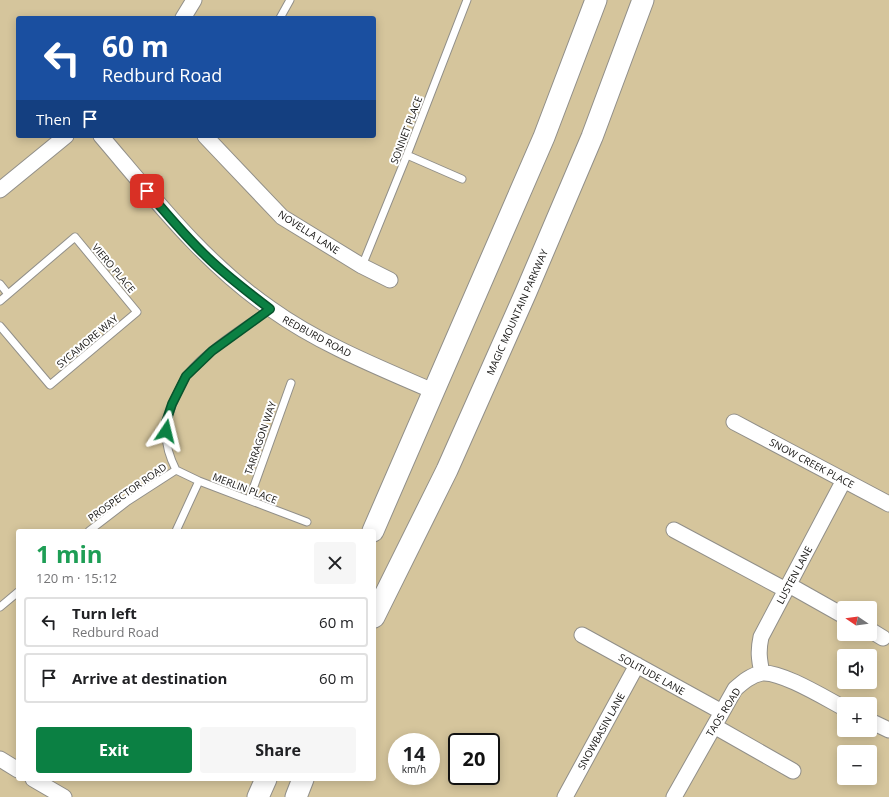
<!DOCTYPE html>
<html lang="en">
<head>
<meta charset="utf-8">
<style>
  body { margin:0; font-family:"Open Sans",sans-serif; background:#f6f6f6; color:#202124; height:100vh; display:flex; flex-direction:column; font-size:15px; white-space:nowrap }
  * { box-sizing:border-box; margin:0 }
  p { font-size:13px; color:#757577 }
  .icon { flex:none; width:22px; height:22px; fill:none; stroke:currentColor; stroke-width:2; stroke-linecap:round; stroke-linejoin:round }
  .map { position:relative; flex:1; overflow:hidden }
  .details { position:absolute; left:16px; top:529px; width:360px; height:252px; display:flex; flex-direction:column; background:#fff; border-radius:4px; box-shadow:0 2px 10px #0003 }
  .details>* { flex:none }
  .banner { position:absolute; left:16px; top:16px; width:360px; height:122px; border-radius:4px; box-shadow:0 2px 10px #0003; background:#1a4fa0; color:#fff; overflow:hidden }
  .needle { width:26px; rotate:283deg }
  .tools { position:absolute; left:837px; top:601px; display:grid; gap:8px }
  .tools a { display:grid; place-items:center; width:40px; height:40px; border-radius:4px; background:#fff; box-shadow:0 2px 10px #0003; font-size:20px }
  .speed { position:absolute; left:388px; top:733px; display:flex; gap:8px; font-size:20px; font-weight:700; text-align:center }
  .speed>* { display:grid; place-content:center; width:52px; height:52px; border-radius:50%; background:#fff; box-shadow:0 2px 10px #0003; line-height:1 }
  .speed small { font-size:10px; font-weight:400 }
  .speed .limit { border:2px solid #111; border-radius:6px; background:#fff; color:#111 }
  .pin { position:absolute; display:grid; place-items:center; width:34px; height:34px; color:#fff; margin:-17px; border-radius:8px; box-shadow:0 2px 6px #0006 }
  .me { position:absolute; width:44px; margin:-22px; rotate:10deg; stroke-linejoin:round; filter:drop-shadow(0 0 3px #0008) }
  .turn { display:flex; align-items:center; gap:14px; height:84px; padding:0 20px; font-size:18px }
  .turn .icon { width:52px; height:52px; stroke-width:2.5 }
  .turn b { display:block; font-size:28px; line-height:34px }
  .then { display:flex; align-items:center; height:38px; padding:0 20px; background:#0003; gap:8px; font-size:15px }
  .round { display:grid; place-items:center; flex:none; width:42px; height:42px; border-radius:4px; background:#f6f6f6 }
  .summary { display:flex; align-items:center; justify-content:space-between; height:68px; padding:0 20px }
  h1 { font-size:24px; font-weight:700; line-height:30px; color:#1e9e55 }
  .primary-button { display:flex; gap:8px; margin-top:auto; padding:8px 20px }
  .primary-button a { flex:1; height:46px; border-radius:4px; background:#0b8043; color:#fff; font-size:16px; font-weight:700; line-height:46px; text-align:center }
  .primary-button a+a { background:#f6f6f6; color:#202124 }
  ul { padding:0; list-style:none }
  li { display:flex; align-items:center; gap:12px; height:50px; margin:0 8px 6px; padding:0 12px; border:2px solid #e0e0e0; border-radius:4px }
  li div { flex:1 }
  li b { display:block; font-size:15px }
  li em { font-style:normal }
  .map>svg:first-child { display:block }
</style>
</head>
<body>
<div class="map">
<svg width="889" height="797" viewBox="0 0 889 797">
  <rect width="100%" height="100%" fill="#f3f1eb"/>
  <path fill="#d5c59c" fill-rule="evenodd" d="M0,0H889V797H0ZM18,18H374V136H18ZM18,531H374V779H18ZM844,608H870V634H844ZM844,656H870V682H844ZM844,704H870V730H844ZM397,742H431V776H397ZM457,742H491V776H457ZM844,752H870V778H844Z"/>
  <g fill="none" stroke-linecap="round" stroke-linejoin="round">
    <defs>
      <path id="lane" d="M280,18L290,0
        M407,155L462,179
        M362,266L407,155L467,0
        M0,284L8,294
        M0,301L75,237L137,312L50,385L0,326
        M176,470C162,442 163,423 177,394C180,388 183,381 187,375C207,350 243,328 270,309
        M176,470L199,481L307,522
        M249,500L291,383
        M89,531L128,501L176,470
        M176,531L199,481
        M0,607L18,592"/>
      <path id="street" d="M183,18L194,0
        M101,136C154,198 203,262 271,309C320,344 378,367 433,391
        M205,136L282,217L362,266L390,280
        M0,190L66,136
        M734,422L889,504
        M674,530L786,590
        M789,585L844,616
        M870,630L883,638
        M582,635L722,712
        M762,673C759,659 758,651 761,637L844,480
        M870,721L889,730
        M714,726L793,771
        M0,759L18,770
        M33,779L64,797
        M565,797L637,665
        M674,797L735,689C743,682 751,675 762,673C781,671 825,698 844,708"/>
      <path id="secondary" d="M373,531L544,137L596,0
        M374,617L447,470L526,292L592,137L643,0
        M258,797L266,779
        M296,797L303,779"/>
    </defs>
    <use href="#lane" stroke="#918f89" stroke-width="9"/>
    <use href="#street" stroke="#918f89" stroke-width="17"/>
    <use href="#secondary" stroke="#918f89" stroke-width="23"/>
    <use href="#lane" stroke="#fff" stroke-width="7"/>
    <use href="#street" stroke="#fff" stroke-width="15"/>
    <use href="#secondary" stroke="#fff" stroke-width="21"/>
  </g>
  <g fill="none" stroke-linecap="round" stroke-linejoin="round">
    <defs>
      <path id="route" d="M147,191C166,213 184,235 205,255C225,275 248,292 270,309L212,351L186,376L172,404L166,422V431"/>
    </defs>
    <use href="#route" stroke="#07532c" stroke-width="10"/>
    <use href="#route" stroke="#0b8043" stroke-width="7"/>
  </g>
  <g text-anchor="middle" stroke-width="4" stroke-linejoin="round" paint-order="stroke">
    <g font-size="10" fill="#141311" stroke="#fff">
      <text transform="translate(406 130) rotate(-69)" y="4">SONNET PLACE</text>
      <text transform="translate(309 232) rotate(33)" y="4">NOVELLA LANE</text>
      <text transform="translate(114 268) rotate(50)" y="4">VIERO PLACE</text>
      <text transform="translate(517 312) rotate(-66)" y="4">MAGIC MOUNTAIN PARKWAY</text>
      <text transform="translate(317 336) rotate(28)" y="4">REDBURD ROAD</text>
      <text transform="translate(87 341) rotate(-40)" y="4">SYCAMORE WAY</text>
      <text transform="translate(260 438) rotate(-71)" y="4">TARRAGON WAY</text>
      <text transform="translate(812 463) rotate(28)" y="4">SNOW CREEK PLACE</text>
      <text transform="translate(245 488) rotate(21)" y="4">MERLIN PLACE</text>
      <text transform="translate(127 492) rotate(-35)" y="4">PROSPECTOR ROAD</text>
      <text transform="translate(794 575) rotate(-62)" y="4">LUSTEN LANE</text>
      <text transform="translate(652 674) rotate(29)" y="4">SOLITUDE LANE</text>
      <text transform="translate(723 712) rotate(-58)" y="4">TAOS ROAD</text>
      <text transform="translate(601 731) rotate(-61)" y="4">SNOWBASIN LANE</text>
    </g>
  </g>
</svg>
<div class="tools">
<a><svg class="needle" viewBox="-14 -14 28 28"><path d="M0-13l5 13h-10z" fill="#e53935"/><path d="M0 13l5-13h-10z" fill="#757577"/></svg></a>
<a><svg class="icon" aria-label="sound" viewBox="0 0 24 24"><path d="M4 9h4l5-4v14l-5-4H4zM17 9q2 3 0 6"/></svg></a>
<a>+</a>
<a>−</a>
</div>
<div class="speed"><div>14<small>km/h</small></div><div class="limit">20</div></div>
<div class="pin" style="left:147px;top:191px;background:#d93025"><svg class="icon" aria-label="arrive" viewBox="0 0 24 24"><path d="M6 21V4h12l-3 4 3 4H6"/></svg></div>
<svg class="me" style="left:166px;top:431px" viewBox="-20 -20 40 40"><path d="M0-17L14 15 0 8-14 15z" fill="#0b8043" stroke="#fff" stroke-width="4"/></svg>
<div class="banner">
<div class="turn"><svg class="icon" aria-label="left" viewBox="0 0 24 24"><path d="M17 20v-9H6M10 6l-5 5 5 5"/></svg><div><b>60 m</b>Redburd Road</div></div>
<div class="then">Then<svg class="icon" aria-label="arrive" viewBox="0 0 24 24"><path d="M6 21V4h12l-3 4 3 4H6"/></svg></div>
</div>
<section class="details">
<div class="summary"><div><h1>1 min</h1><p>120 m · 15:12</p></div><a class="round"><svg class="icon" aria-label="close" viewBox="0 0 24 24"><path d="M6 6l12 12M18 6L6 18"/></svg></a></div>
<ul>
<li><svg class="icon" aria-label="left" viewBox="0 0 24 24"><path d="M17 20v-9H6M10 6l-5 5 5 5"/></svg><div><b>Turn left</b><p>Redburd Road</p></div><em>60 m</em></li>
<li><svg class="icon" aria-label="arrive" viewBox="0 0 24 24"><path d="M6 21V4h12l-3 4 3 4H6"/></svg><div><b>Arrive at destination</b></div><em>60 m</em></li>
</ul>
<div class="primary-button"><a>Exit</a><a>Share</a></div>
</section>
</div>
</body>
</html>
